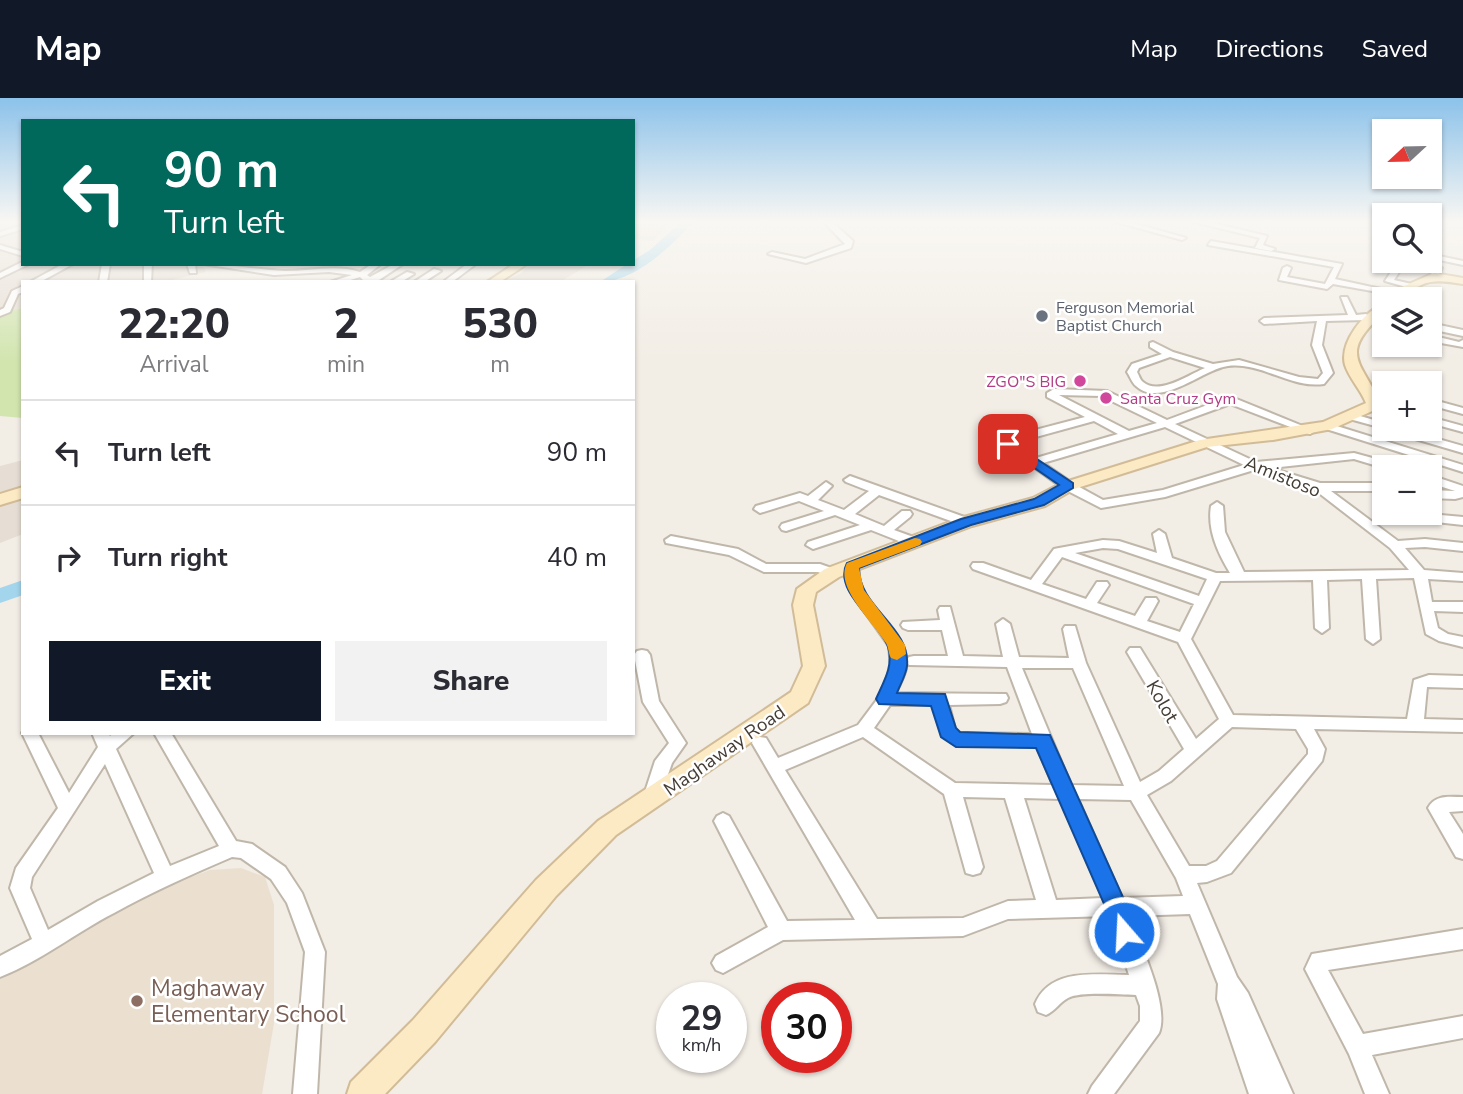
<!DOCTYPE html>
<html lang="en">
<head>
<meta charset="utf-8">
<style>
  body { margin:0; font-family:"Nunito Sans",sans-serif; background:#f2f2f3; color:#2b2b33; height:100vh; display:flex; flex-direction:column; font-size:26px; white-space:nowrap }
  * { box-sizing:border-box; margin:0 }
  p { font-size:23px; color:#7c7c81 }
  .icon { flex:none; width:38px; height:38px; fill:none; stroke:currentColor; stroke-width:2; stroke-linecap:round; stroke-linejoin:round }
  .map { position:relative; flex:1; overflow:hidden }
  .panel { position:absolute; left:21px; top:182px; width:614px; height:455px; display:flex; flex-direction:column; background:#fff; border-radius:0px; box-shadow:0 2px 5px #0004 }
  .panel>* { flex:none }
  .top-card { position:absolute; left:21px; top:21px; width:614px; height:147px; border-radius:0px; box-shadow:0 2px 5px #0004; background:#00695c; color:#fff; overflow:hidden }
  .needle { width:46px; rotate:248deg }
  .tools { position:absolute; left:1372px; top:21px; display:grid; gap:14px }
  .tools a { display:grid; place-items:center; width:70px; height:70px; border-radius:0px; background:#fff; box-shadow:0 2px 5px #0004; font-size:35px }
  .speed { position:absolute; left:656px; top:884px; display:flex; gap:14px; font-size:35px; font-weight:700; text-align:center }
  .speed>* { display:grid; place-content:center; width:91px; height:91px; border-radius:50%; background:#fff; box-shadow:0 2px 5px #0004; line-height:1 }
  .speed small { font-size:18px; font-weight:400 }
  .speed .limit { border:10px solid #d22; background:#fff; color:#111 }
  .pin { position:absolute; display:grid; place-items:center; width:60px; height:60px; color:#fff; margin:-30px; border-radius:14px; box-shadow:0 4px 10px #0006 }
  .me { position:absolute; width:77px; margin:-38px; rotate:341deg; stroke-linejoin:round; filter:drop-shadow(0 0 5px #0008) }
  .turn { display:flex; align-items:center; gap:24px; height:147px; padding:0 28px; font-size:32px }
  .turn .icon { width:91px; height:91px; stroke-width:2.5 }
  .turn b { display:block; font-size:49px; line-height:60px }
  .eta { display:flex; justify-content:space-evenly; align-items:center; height:119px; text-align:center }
  .eta b { font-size:42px; font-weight:800; line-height:49px }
  .cta { display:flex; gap:14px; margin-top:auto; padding:14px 28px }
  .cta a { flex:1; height:80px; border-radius:0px; background:#111827; color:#fff; font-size:28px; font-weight:800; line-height:80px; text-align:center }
  .cta a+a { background:#f2f2f3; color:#2b2b33 }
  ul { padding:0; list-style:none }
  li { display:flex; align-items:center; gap:21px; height:105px; padding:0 28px; border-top:2px solid #e1e1e2 }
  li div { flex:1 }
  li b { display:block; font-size:26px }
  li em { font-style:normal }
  header { display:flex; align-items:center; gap:42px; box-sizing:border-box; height:98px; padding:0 35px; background:#111827; color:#fff }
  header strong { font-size:33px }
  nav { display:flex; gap:38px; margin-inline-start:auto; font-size:24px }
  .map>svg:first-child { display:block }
</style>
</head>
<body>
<header>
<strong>Map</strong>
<nav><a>Map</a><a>Directions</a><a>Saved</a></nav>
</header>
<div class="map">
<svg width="1463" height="996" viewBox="0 0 1463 996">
  <rect width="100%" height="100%" fill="#f2ede5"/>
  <path fill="#e6ded4" d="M0,125H23V166H202L206,174L164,184H23V210L0,215Z
    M634,125V124L670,125L653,143L634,141Z
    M531,166H590L560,184H503L521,175Z
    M23,362V436L0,445V368Z"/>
  <path fill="#ebe0d0" d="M241,770L265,779L274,807V925L262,996H0V880L146,795L210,772Z"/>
  <path fill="#d2e5af" d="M23,210V320L0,318V215Z"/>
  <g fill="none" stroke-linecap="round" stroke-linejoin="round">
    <path fill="#a3d6ed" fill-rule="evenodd" d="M681,124H693C671,149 634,184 600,184L627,166H634V162L650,152Z
      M23,482V497L0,505V490Z"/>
    <defs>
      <path id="street" d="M824,124H832L853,143L851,150L806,165L768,156L772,154L805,161L845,146Z
        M1116,124H1129L1186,140L1182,142Z
        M1194,124H1208L1267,138L1263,147L1275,151L1271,153L1255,150L1260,140Z
        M23,127V131L0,138V134Z
        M1211,143L1342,166L1335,181L1404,196L1400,198L1333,186L1327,191L1279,182L1283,170L1287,168L1291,170L1287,179L1325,186L1334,169L1208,147Z
        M0,147L23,154V158L0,151Z
        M1430,156L1463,163V167L1430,160Z
        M1398,163H1415L1442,170L1437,180H1434L1430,178L1434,171L1405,165L1394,182L1416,187V191H1413L1385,183Z
        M22,164L29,166L0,180V175Z
        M63,166H73L40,184H30Z
        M102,166H110L107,184H99Z
        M144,166H152L151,184L144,183Z
        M187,166H195L196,175H190Z
        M203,166C231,166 257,172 285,173C310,173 336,166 360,174L372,166H381L367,177L370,179L394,166H403L376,184H361L363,182L360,179L344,184H330L352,177L329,174L274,177Z
        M467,166H476L452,184H443Z
        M434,171L441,173L424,184H414Z
        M407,174L414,176L401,184H390Z
        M23,188V194L18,196L10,214L0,218V212L4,210L12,193Z
        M1341,199H1347L1356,217L1366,216L1370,219L1366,222L1326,223L1322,247L1333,275L1324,286C1291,291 1262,264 1228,268C1203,271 1161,311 1136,288C1132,285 1130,278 1127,274L1132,266L1162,256L1150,249V245L1153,244L1173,254L1213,266L1239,262L1299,279L1318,281L1323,275L1312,247L1317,223L1264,226L1260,223L1264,220L1348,217ZM1170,259L1205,270C1190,276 1159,298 1143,284C1140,282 1139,277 1137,274L1139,270Z
        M1430,225L1463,232V238L1430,231Z
        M1430,237L1459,244L1463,242V249L1430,243Z
        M1054,291L1107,293L1167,322L1226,300H1234L1315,333L1310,336L1306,335L1230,306L1175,326L1256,364L1354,355L1398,367L1400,369L1384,370L1354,361L1271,370L1320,385H1384V393H1331L1398,443L1425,441L1463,445V453L1425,449L1405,450L1424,472L1463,475V483L1428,481L1432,504H1463V514L1434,513L1438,530L1448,536L1463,539V549L1439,543L1426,536L1414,480L1376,481L1380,541L1373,546L1366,541L1362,481L1327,482L1329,530L1322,535L1315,530L1313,482L1220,483L1191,541L1233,617L1407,621L1414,582L1429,577L1463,578V590L1427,589L1424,621L1463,622V634L1314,631L1325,651L1322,663L1231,775L1207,784L1197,785L1237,879L1248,895L1293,996H1249L1217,901L1218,886L1190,816L1130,818C1140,846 1170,908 1159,935L1114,996H1088L1092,988L1140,923V908L1136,897C1120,897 1082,893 1068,900C1060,904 1055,913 1046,917L1038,914L1035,906C1050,869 1097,877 1129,877L1110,818L1008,821L963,838L783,842L723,875L716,872L712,865L716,858L768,829L714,723L717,718L723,715L729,718L787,823L855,822L752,645L754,640L760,639L766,640L778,660L858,627L879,599L891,569L889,548L850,493L844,475L847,465H857L859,468C853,508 912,529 906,570C905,578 899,587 896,595L1006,596L1008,600L1006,604L1000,606L949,607L955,631L960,635L1032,636L1007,569L909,567L906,563L909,559L914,558H948L942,532H908L903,530L901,527L903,524L940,522L938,512L940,509H950L963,558L1003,559L996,526L1003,521L1010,526L1019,559L1069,560L1063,531L1065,528H1075L1086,565L1140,684L1159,673L1184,651L1127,554L1130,550H1140L1196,641L1219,621L1178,544L973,471L971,468L973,465H983L1031,482L1054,451L1059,450L1103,442L1119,443L1157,455L1153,436L1159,432L1165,436L1172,460L1216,475H1230C1218,455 1207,432 1211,408L1217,404L1223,408L1225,434L1244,474L1409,472L1390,450L1315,392L1254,372L1165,399L1101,410L1064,391L1002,346L1005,340L1085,319L1047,299V295ZM1059,297L1101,298L1157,325L1129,333ZM1094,323L1118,336L1036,360L1014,345ZM1165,329L1244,367L1163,392L1103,402L1072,385L1043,365ZM1103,450L1118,451L1207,481L1199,498L1075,455ZM1062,459L1194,506L1180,534L1147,523L1158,503L1156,500H1146L1135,518L1097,505L1109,487L1107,484H1097L1086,501L1042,486ZM1022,570H1073L1124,688L1071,687ZM890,607H933L942,638L956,647L1037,649L1053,687L955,685L874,630ZM1232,629L1296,631L1308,651V656L1217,763L1206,768H1189L1147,697L1171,683ZM863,639L944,696L966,775L973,777L980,775L983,769L963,699L1005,700L1036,802L1008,803L963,820L877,821L785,672ZM1024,700L1060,701L1103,800L1056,802ZM1078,701L1131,702L1176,780L1183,798L1122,800Z
        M1430,301L1463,310V316L1430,307Z
        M1350,315L1384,325L1386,331L1346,320L1345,318Z
        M1430,319L1463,328V334L1430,325Z
        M1327,325L1463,367V374L1323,330V326Z
        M1387,331H1403L1463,348V355L1388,333Z
        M1430,377L1463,388V399L1455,401L1430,400V392L1455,393L1430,385Z
        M850,378L970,421L972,424L966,428L962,427L879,397L855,416L884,428L902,413H910L912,416L910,419L894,432L919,441L920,444L919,447H909L871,432L813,451L806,447L808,444L860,427L835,417L786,433L782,432L780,429L782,426L824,413L799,403L760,415L754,411L756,408L800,395L808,398L826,384L832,388L818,402L844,412L869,393L846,384L844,382Z
        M1384,411V415H1419L1463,419V427L1381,418L1379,415Z
        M671,438L738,451L766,466H820L837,472L839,475L832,479L818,474H764L729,457L666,445L665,442Z
        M642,552L647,553L650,557L659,603L686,645L672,665L658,705L652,707L646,705L643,700L655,663L669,645L643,604L634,557L637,553Z
        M23,633V635H38L69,695L98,649L92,635H108L110,638L113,635H134L116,651L170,768L219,748L154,635H171L236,743L252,746L285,769L302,795L325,854L317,996H293L305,854L287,805L271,781L241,760L232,759C192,776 152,794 114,815C75,835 41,863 0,879V858L32,841L10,790L16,770L58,710L22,635ZM105,666L154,775L98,803L48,832L30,790L32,779Z
        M1463,699V713L1449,714L1463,736V761L1456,759L1428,710C1435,696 1450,699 1463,699Z
        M1463,831V851L1328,872L1363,936L1463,918V940L1372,957L1389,996H1365L1349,956L1305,871L1312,856Z"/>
      <path id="secondary" d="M514,166H527L500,184H487Z
        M1434,175L1463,180V186C1434,181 1424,181 1401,201H1388L1402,189Z
        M1384,206V215C1336,257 1363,264 1381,307L1379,310L1332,331L1273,342L1207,349L1074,391L1045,408L972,428L839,479L816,494L813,507L825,568L808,605L616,737L556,798L435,944L385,996H347L351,984L413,922L536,782L598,723L791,594L803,568L793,507L797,491L825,471L960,420L1033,400L1062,385L1200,342L1323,324L1366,305C1361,292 1349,280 1345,267C1339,245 1364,213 1384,206Z
        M23,389V400L0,407V396Z"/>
    </defs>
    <use href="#street" stroke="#c0b7ab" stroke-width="4"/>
    <use href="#secondary" stroke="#d1bc97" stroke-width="4"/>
    <use href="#street" fill="#fff" fill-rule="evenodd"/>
    <use href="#secondary" fill="#fceac5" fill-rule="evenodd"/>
  </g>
  <linearGradient id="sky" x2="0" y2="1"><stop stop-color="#8cc2ea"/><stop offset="0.47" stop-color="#f9f7f3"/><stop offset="1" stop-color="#f9f7f3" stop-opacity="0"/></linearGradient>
  <rect width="1463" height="264" fill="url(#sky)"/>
  <path fill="#1a73e8" stroke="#114b97" stroke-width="2" d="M1008,342L1073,385V390L1044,407L971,427L859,470C858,509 911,529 907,568C906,577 900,587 897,595L945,596L956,630L960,634L1050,637L1127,808L1136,834L1133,842L1124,845L1116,842L1105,808L1036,650L956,649L941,639L931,608L879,606L876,601C883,585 894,568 888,549C881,525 832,493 847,465L961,421L1034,401L1059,387L1004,349V343Z"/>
  <path fill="#f59e0b" d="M915,440L920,441L922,444L920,447L859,470L864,492L905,547L906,556L897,562L891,560C888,555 889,550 886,545C874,525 834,489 847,465Z"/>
  <circle fill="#6b7280" stroke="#fff" stroke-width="2.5" cx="1042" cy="218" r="7"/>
  <g fill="#d1479c" stroke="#fff" stroke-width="2.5">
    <circle cx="1080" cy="283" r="7"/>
    <circle cx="1106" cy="300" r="7"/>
  </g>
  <circle fill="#8d6e63" stroke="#fff" stroke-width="2.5" cx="137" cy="903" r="7"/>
  <g text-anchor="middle" stroke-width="5" stroke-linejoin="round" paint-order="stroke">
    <g font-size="16" fill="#5b616d" stroke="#fff" text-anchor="start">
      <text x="1056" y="215">Ferguson Memorial<tspan x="1056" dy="18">Baptist Church</tspan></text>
    </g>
    <g font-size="16" fill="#b23c85" stroke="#fff" text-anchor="end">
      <text x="1066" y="289">ZGO"S BIG</text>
      <text x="1120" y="306" text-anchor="start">Santa Cruz Gym</text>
    </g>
    <g font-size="19" fill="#443d35" stroke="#fff">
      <text transform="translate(1283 378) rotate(22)" y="7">Amistoso</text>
      <text transform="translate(1163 603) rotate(60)" y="7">Kolot</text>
      <text transform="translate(724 652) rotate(-35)" y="7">Maghaway Road</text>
    </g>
    <g font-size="23" fill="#785e54" stroke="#fff" text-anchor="start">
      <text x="151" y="898">Maghaway<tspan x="151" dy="26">Elementary School</tspan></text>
    </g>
  </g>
</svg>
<div class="tools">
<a><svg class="needle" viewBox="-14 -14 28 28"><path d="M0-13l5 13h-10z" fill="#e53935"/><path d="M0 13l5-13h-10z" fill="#7c7c81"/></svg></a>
<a><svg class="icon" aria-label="search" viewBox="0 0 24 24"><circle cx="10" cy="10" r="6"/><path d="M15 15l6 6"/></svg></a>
<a><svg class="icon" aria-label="layers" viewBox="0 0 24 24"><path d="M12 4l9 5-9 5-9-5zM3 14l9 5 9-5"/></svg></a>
<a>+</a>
<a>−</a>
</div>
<div class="speed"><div>29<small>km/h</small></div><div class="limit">30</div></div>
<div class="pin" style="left:1008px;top:346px;background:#d93025"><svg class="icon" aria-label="arrive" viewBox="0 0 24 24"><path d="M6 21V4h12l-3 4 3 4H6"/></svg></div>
<svg class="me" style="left:1124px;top:834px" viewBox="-20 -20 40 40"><circle r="17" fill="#1a73e8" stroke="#fff" stroke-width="3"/><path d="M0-11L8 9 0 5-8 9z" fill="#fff"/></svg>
<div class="top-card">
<div class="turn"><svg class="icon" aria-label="left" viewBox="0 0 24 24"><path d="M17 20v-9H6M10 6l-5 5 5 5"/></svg><div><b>90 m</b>Turn left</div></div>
</div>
<section class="panel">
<div class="eta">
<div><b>22:20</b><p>Arrival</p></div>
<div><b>2</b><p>min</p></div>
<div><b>530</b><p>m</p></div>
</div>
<ul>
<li><svg class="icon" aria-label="left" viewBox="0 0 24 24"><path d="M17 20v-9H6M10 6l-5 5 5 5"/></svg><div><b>Turn left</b></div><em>90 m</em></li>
<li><svg class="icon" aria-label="right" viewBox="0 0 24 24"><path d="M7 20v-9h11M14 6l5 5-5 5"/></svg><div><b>Turn right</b></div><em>40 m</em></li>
</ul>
<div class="cta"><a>Exit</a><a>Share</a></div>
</section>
</div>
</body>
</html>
